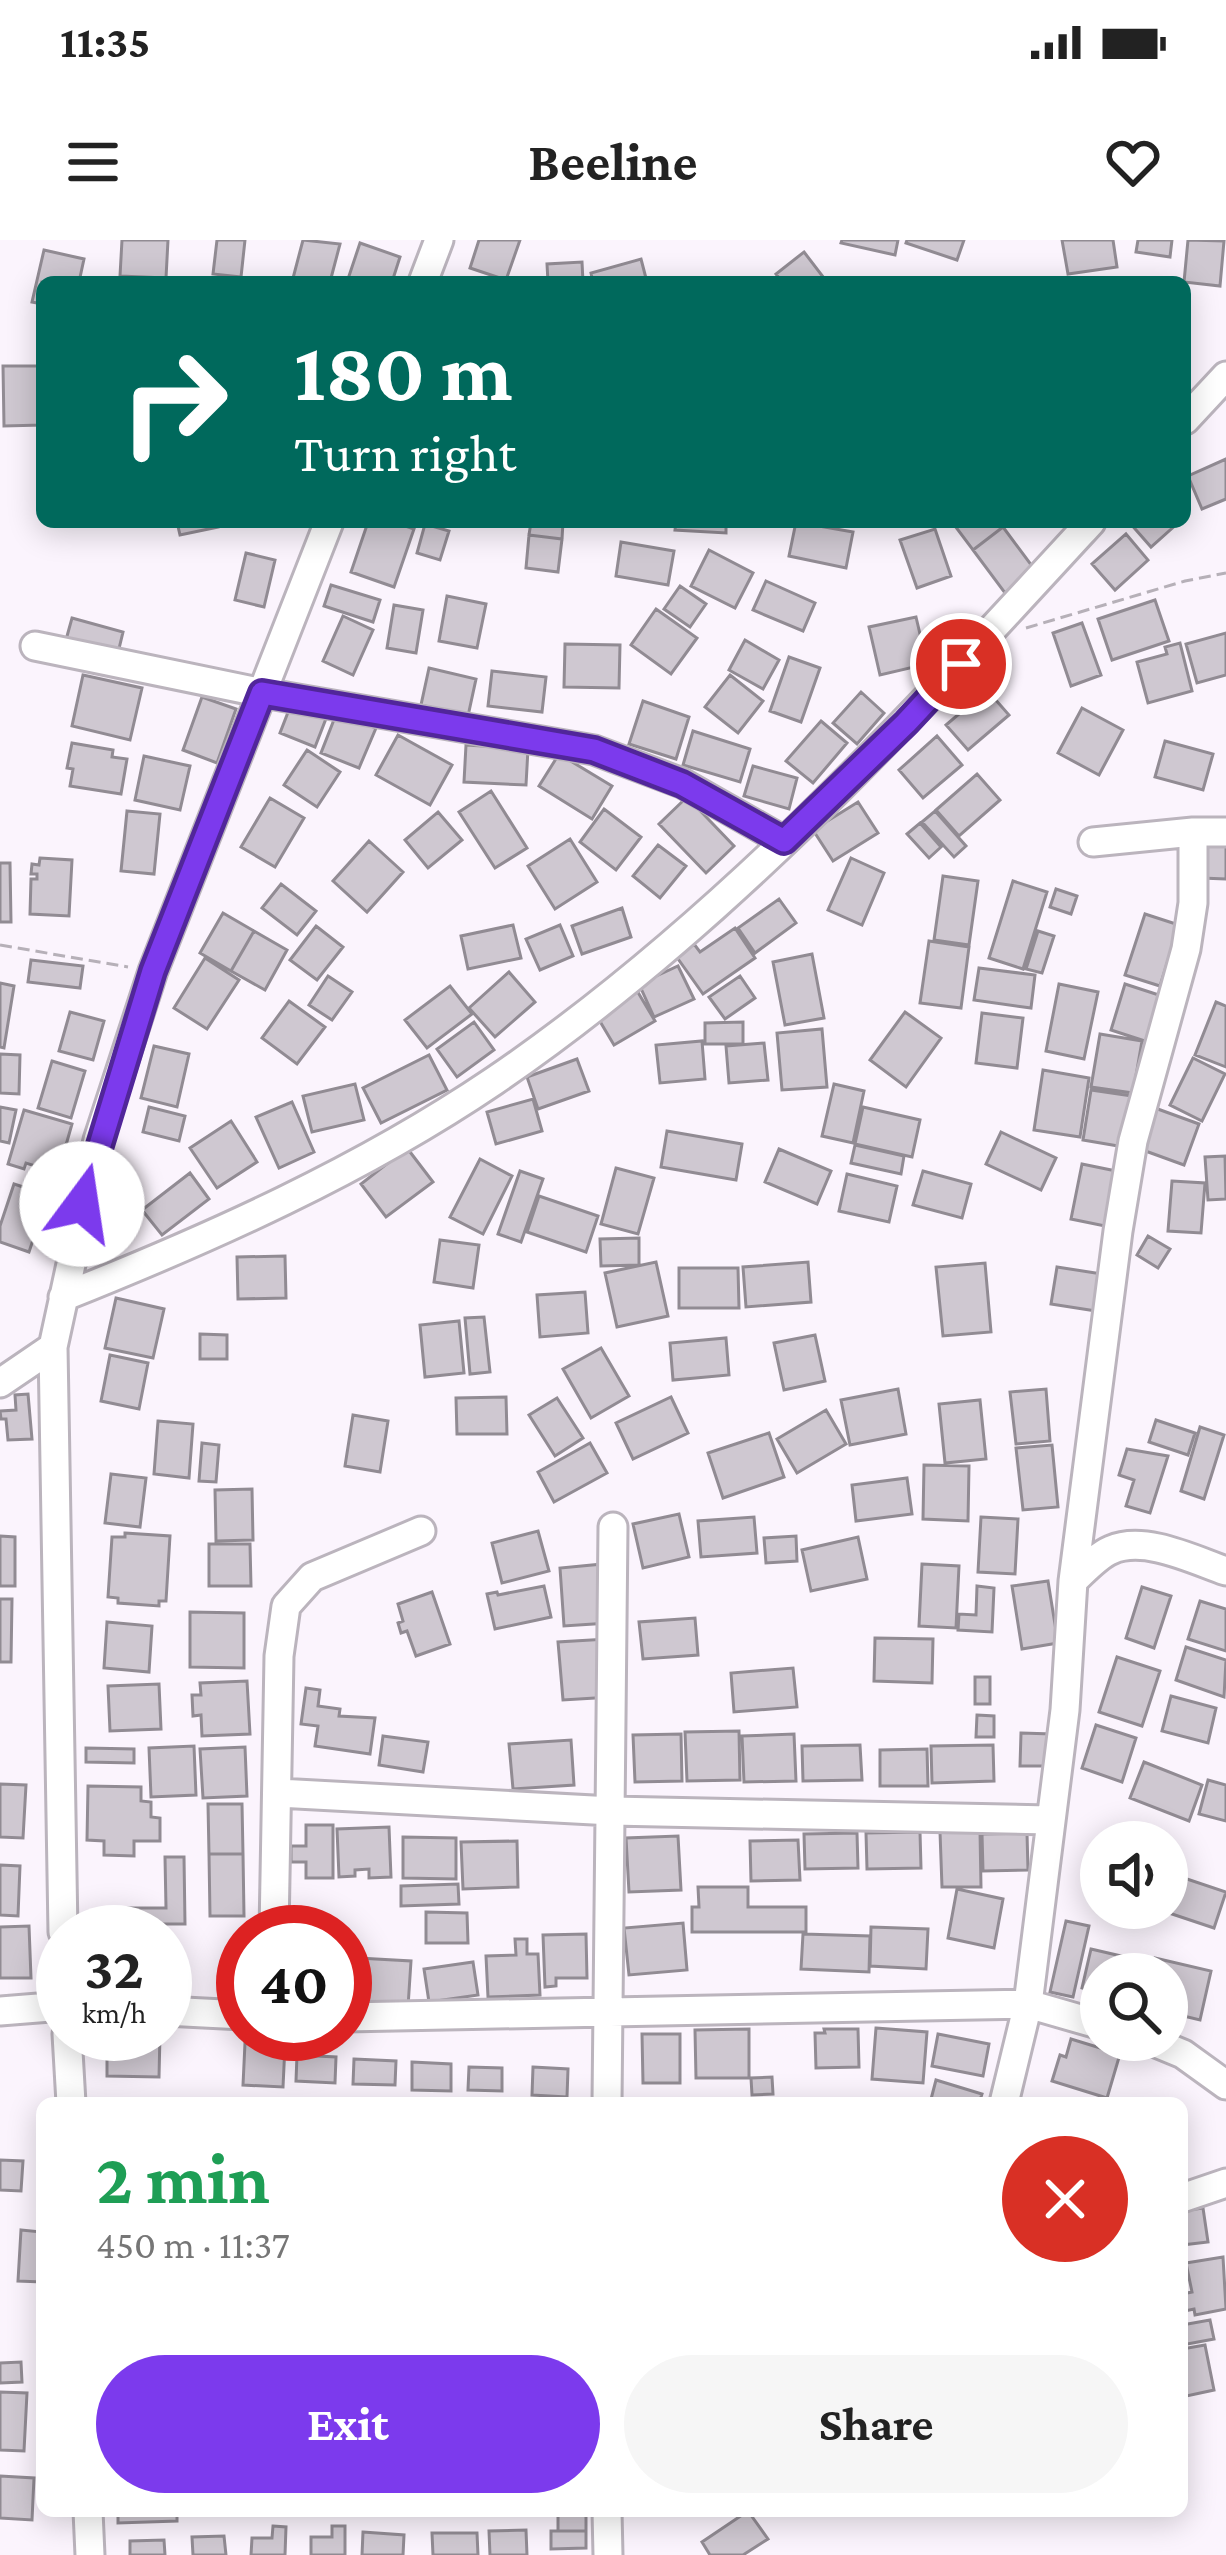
<!DOCTYPE html>
<html lang="en">
<head>
<meta charset="utf-8">
<style>
  body { margin:0; font-family:"Crimson Pro",serif; background:#f6f6f6; color:#222; height:100vh; display:flex; flex-direction:column; font-size:45px; white-space:nowrap }
  * { box-sizing:border-box; margin:0 }
  p { font-size:39px; color:#767676 }
  .icon { flex:none; width:66px; height:66px; fill:none; stroke:currentColor; stroke-width:2; stroke-linecap:round; stroke-linejoin:round }
  .map { position:relative; flex:1; overflow:hidden }
  .side { position:absolute; left:36px; top:1857px; width:1152px; height:420px; display:flex; flex-direction:column; background:#fff; border-radius:18px; box-shadow:0 6px 30px #0003 }
  .side>* { flex:none }
  .top-card { position:absolute; left:36px; top:36px; width:1155px; height:252px; border-radius:18px; box-shadow:0 6px 30px #0003; background:#00695c; color:#fff; overflow:hidden }
  .controls { position:absolute; left:1080px; top:1581px; display:grid; gap:24px }
  .controls a { display:grid; place-items:center; width:108px; height:108px; border-radius:50%; background:#fff; box-shadow:0 6px 30px #0003; font-size:60px }
  .speed { position:absolute; left:36px; top:1665px; display:flex; gap:24px; font-size:60px; font-weight:700; text-align:center }
  .speed>* { display:grid; place-content:center; width:156px; height:156px; border-radius:50%; background:#fff; box-shadow:0 6px 30px #0003; line-height:1 }
  .speed small { font-size:30px; font-weight:400 }
  .speed .limit { border:18px solid #d22; background:#fff; color:#111 }
  .pin { position:absolute; display:grid; place-items:center; width:102px; height:102px; color:#fff; margin:-51px; border:6px solid #fff; border-radius:50%; box-shadow:0 3px 12px #0007 }
  .me { position:absolute; width:132px; margin:-66px; rotate:14deg; stroke-linejoin:round; filter:drop-shadow(0 0 9px #0008) }
  .turn { display:flex; align-items:center; gap:42px; height:252px; padding:0 60px; font-size:54px }
  .turn .icon { width:156px; height:156px; stroke-width:2.5 }
  .turn b { display:block; font-size:84px; line-height:102px }
  .round { display:grid; place-items:center; flex:none; width:126px; height:126px; border-radius:63px; background:#f6f6f6 }
  .overview { display:flex; align-items:center; justify-content:space-between; height:204px; padding:0 60px }
  h1 { font-size:72px; font-weight:700; line-height:90px; color:#1e9e55 }
  .button { display:flex; gap:24px; margin-top:auto; padding:24px 60px }
  .button a { flex:1; height:138px; border-radius:72px; background:#7c3aed; color:#fff; font-size:48px; font-weight:700; line-height:138px; text-align:center }
  .button a+a { background:#f6f6f6; color:#222 }
  .status { display:flex; justify-content:space-between; align-items:center; height:84px; padding:0 60px; background:#fff; direction:ltr }
  .status svg { height:33px; fill:currentColor }
  header { display:flex; justify-content:space-between; align-items:center; height:156px; padding:0 60px; background:#fff; font-size:54px; font-weight:700 }
  .map>svg:first-child { display:block }
</style>
</head>
<body>
<div class="status"><b>11:35</b><svg viewBox="0 0 49 12"><path d="M0 12V9h3v3zM5 12V6h3v6zM10 12V3h3v9zM15 12V0h3v12zM26 1h20v11H26zM47 4h2v5h-2z"/></svg></div>
<header><svg class="icon" aria-label="menu" viewBox="0 0 24 24"><path d="M4 6h16M4 12h16M4 18h16"/></svg>Beeline<svg class="icon" aria-label="heart" viewBox="0 0 24 24"><path d="M12 20l-8-8c-3-5 5-10 8-4 3-6 11-1 8 4z"/></svg></header>
<div class="map">
<svg width="1226" height="2315" viewBox="0 0 1226 2315">
  <rect width="100%" height="100%" fill="#fbf4fd"/>
  <path fill="#cfc8d1" stroke="#918b93" stroke-width="3" d="M122,0H168L166,38L120,36Z
    M217,0H245L241,37L213,34Z
    M303,0L340,4L330,42H292Z
    M479,0H520L506,40L470,28Z
    M842,0H898L895,15L841,3Z
    M907,0H964L957,20L906,3Z
    M1062,0H1113L1117,27L1068,34Z
    M1138,0H1172L1170,17L1136,12Z
    M1188,0L1224,1L1220,46L1184,42Z
    M360,3L400,17L392,42H347Z
    M44,10L84,19L79,42H42V64L32,62Z
    M804,12L827,42H782L776,34Z
    M641,19L647,42H593L591,33Z
    M582,22L583,42H548L547,24Z
    M3,126H42V185L4,186Z
    M1226,219V259L1202,269L1188,236Z
    M177,282H217L218,287L180,295Z
    M368,282H394L414,289L394,347L351,332Z
    M531,282H563L562,299L529,295Z
    M676,282H726V293L675,290Z
    M796,282L853,292L846,328L789,316Z
    M952,282H999L1003,287L973,310Z
    M1129,282H1179L1151,307Z
    M425,284L449,291L440,320L417,313Z
    M1003,287L1035,330L1005,353L973,310Z
    M935,289L951,336L917,348L900,300Z
    M1126,294L1148,320L1115,350L1092,324Z
    M529,295L562,299L558,332L526,328Z
    M621,302L674,311L668,345L616,336Z
    M709,310L753,333L735,368L691,346Z
    M246,313L275,320L264,367L235,360Z
    M766,341L815,363L803,391L753,370Z
    M331,345L380,360L373,382L324,366Z
    M680,346L706,364L690,387L664,369Z
    M447,356L486,364L477,408L439,401Z
    M1155,360L1169,401L1112,420L1098,379Z
    M394,365L423,370L416,413L387,408Z
    M656,369L697,398L671,434L631,405Z
    M343,376L373,390L353,435L323,421Z
    M916,377L927,424L880,435L869,387Z
    M72,378L123,392L116,421L64,407Z
    M1082,383L1101,435L1071,446L1053,393Z
    M1226,393V435L1197,443L1186,404Z
    M745,400L779,420L763,449L729,430Z
    M1180,403L1192,451L1148,463L1137,422L1167,414L1165,407Z
    M565,404L620,405L619,448L564,447Z
    M789,417L820,428L801,482L770,471Z
    M429,428L476,439L468,476L421,465Z
    M492,431L546,437L542,472L488,466Z
    M83,435L142,448L130,500L72,486Z
    M730,435L763,461L738,493L705,467Z
    M987,450L1009,475L968,510L946,485Z
    M861,452L884,473L857,504L833,483Z
    M202,457L236,469L217,523L183,510Z
    M643,461L689,477L676,519L629,504Z
    M292,462L327,476L315,507L280,493Z
    M1082,468L1123,490L1099,535L1058,513Z
    M337,472L376,488L359,528L321,513Z
    M821,481L847,503L813,543L786,521Z
    M693,491L750,509L740,542L683,525Z
    M398,495L452,525L430,565L376,535Z
    M937,496L962,525L923,558L899,530Z
    M1165,501L1213,514L1203,550L1155,537Z
    M72,503L113,510L112,517L127,519L121,554L70,546L73,529L67,528Z
    M466,505L528,509L526,545L464,542Z
    M307,510L340,532L317,567L284,545Z
    M559,514L612,546L592,579L539,546Z
    M144,516L190,526L180,570L135,560Z
    M753,526L797,538L789,569L744,556Z
    M977,534L1000,560L959,596L936,570Z
    M491,551L527,608L495,628L459,572Z
    M687,557L734,606L706,633L659,584Z
    M270,558L304,578L275,627L241,607Z
    M858,562L878,593L833,621L813,590Z
    M604,569L641,597L616,630L580,602Z
    M127,571L160,574L154,634L121,631Z
    M935,571L966,606L954,617L922,582Z
    M438,572L462,600L428,628L405,600Z
    M920,583L941,607L929,618L907,594Z
    M570,599L597,642L555,669L528,626Z
    M369,601L403,632L367,672L333,641Z
    M658,605L686,626L660,658L633,636Z
    M1204,605H1226V639L1202,638Z
    M40,618L72,620L69,676L30,674L31,639H37V634H31L32,624L39,625Z
    M851,618L884,633L862,685L828,670Z
    M0,623H10L11,682H0Z
    M943,636L978,641L969,705L934,700Z
    M1013,641L1047,652L1023,729L989,718Z
    M281,644L316,671L297,695L262,668Z
    M1056,649L1077,656L1071,674L1050,667Z
    M779,659L796,683L755,713L738,688Z
    M622,668L631,697L582,714L572,686Z
    M223,673L254,691L231,731L200,713Z
    M1145,674L1179,685L1160,746L1125,735Z
    M513,685L521,718L468,729L461,696Z
    M560,685L573,716L540,730L526,699Z
    M316,686L343,707L317,740L290,720Z
    M735,688L755,718L703,754L676,716L694,704L700,712Z
    M254,691L287,710L265,750L231,731Z
    M1038,691L1054,696L1042,733L1026,729Z
    M929,701L969,707L961,768L920,763Z
    M812,714L824,778L785,785L773,722Z
    M205,718L239,740L207,789L174,768Z
    M31,720L83,726L80,748L28,742Z
    M678,726L694,759L654,777L639,744Z
    M979,728L1035,735L1031,768L974,760Z
    M509,732L535,762L495,797L469,768Z
    M328,736L352,752L332,780L309,765Z
    M740,736L755,758L725,779L709,757Z
    M0,743L14,746L4,808L0,807Z
    M1059,744L1098,752L1084,819L1046,811Z
    M1125,744L1165,757L1151,803L1111,790Z
    M450,746L472,774L427,808L405,780Z
    M636,749L655,781L614,805L595,773Z
    M289,761L325,787L297,824L262,798Z
    M1216,762L1226,766V827L1195,815Z
    M70,772L104,781L93,820L59,811Z
    M905,772L941,798L906,847L870,820Z
    M982,773L1023,778L1017,828L976,823Z
    M474,782L494,810L457,837L437,809Z
    M743,782V804H705V783Z
    M822,789L827,847L782,850L777,793Z
    M1100,794L1142,801L1133,853L1091,847Z
    M702,801L705,839L660,843L656,805Z
    M764,803L768,840L729,843L726,806Z
    M154,806L189,814L177,867L141,858Z
    M0,814L20,815L19,854L0,853Z
    M429,815L447,850L381,883L363,848Z
    M1193,818L1225,834L1202,881L1170,865Z
    M577,819L589,851L538,869L527,837Z
    M52,821L85,831L71,878L38,868Z
    M1043,830L1089,838L1080,897L1034,890Z
    M355,844L364,880L312,892L303,856Z
    M834,844L864,851L853,903L822,896Z
    M1091,850L1132,856L1124,907L1083,900Z
    M533,859L542,891L496,904L487,872Z
    M292,862L314,912L279,928L256,877Z
    M0,867L16,870L9,903L0,901Z
    M149,867L185,876L179,901L143,892Z
    M863,867L920,880L912,917L855,904Z
    M1155,868L1199,884L1184,925L1140,909Z
    M24,870L72,884L58,933L26,923L24,929L8,924Z
    M231,881L257,922L217,948L190,908Z
    M667,891L742,904L736,940L661,927Z
    M1001,892L1056,918L1041,950L986,924Z
    M855,905L904,916L901,934L851,923Z
    M407,908L433,942L386,977L361,944Z
    M779,909L831,931L817,964L765,942Z
    M1225,916L1226,959L1208,960L1205,917Z
    M480,919L512,936L483,994L450,977Z
    M1082,924L1116,931L1105,986L1071,979Z
    M616,928L654,938L638,994L601,984Z
    M520,931L543,939L521,1002L498,994Z
    M923,931L971,944L962,978L913,965Z
    M190,933L209,959L162,995L142,970Z
    M847,934L897,946L889,982L839,971Z
    M1172,941L1205,943L1201,993L1168,991Z
    M14,944L48,955L29,1012L0,1002V986Z
    M539,956L598,976L586,1012L527,992Z
    M1148,996L1170,1009L1158,1028L1137,1015Z
    M639,998V1025L601,1026L600,999Z
    M440,1000L479,1005L473,1048L434,1042Z
    M285,1016L286,1058L238,1059L237,1017Z
    M656,1022L668,1076L617,1087L605,1033Z
    M808,1022L811,1062L746,1067L743,1027Z
    M985,1023L991,1092L943,1096L936,1027Z
    M1057,1027L1102,1034L1096,1071L1051,1064Z
    M679,1028H738L739,1068H679Z
    M585,1052L588,1093L540,1097L537,1055Z
    M116,1058L164,1069L153,1118L105,1108Z
    M484,1077L490,1132L470,1134L465,1078Z
    M459,1081L464,1133L425,1137L420,1085Z
    M200,1094L227,1095V1119H200Z
    M815,1095L825,1141L784,1150L774,1103Z
    M726,1098L729,1135L673,1140L670,1103Z
    M601,1108L629,1156L591,1178L563,1129Z
    M110,1115L148,1123L139,1169L101,1161Z
    M898,1149L906,1194L850,1205L841,1160Z
    M1046,1149L1050,1201L1016,1204L1010,1152Z
    M28,1154L32,1199L8,1200L6,1179H1L0,1171L16,1170L15,1155Z
    M506,1157L507,1194H457L456,1158Z
    M671,1157L688,1193L633,1219L616,1183Z
    M557,1158L583,1198L555,1216L529,1175Z
    M980,1160L986,1219L945,1223L939,1164Z
    M826,1170L846,1204L797,1233L777,1199Z
    M353,1175L388,1181L380,1232L345,1226Z
    M1156,1180L1195,1193L1188,1215L1149,1202Z
    M158,1181L193,1184L189,1238L154,1234Z
    M1200,1187L1224,1195L1204,1259L1181,1251Z
    M769,1193L784,1237L723,1258L708,1213Z
    M202,1203L219,1205L216,1242L199,1241Z
    M590,1203L607,1233L554,1262L538,1232Z
    M1052,1205L1058,1267L1023,1270L1016,1208Z
    M1127,1209L1168,1216L1150,1273L1126,1266L1134,1240L1119,1235Z
    M924,1225L969,1226L968,1281L923,1279Z
    M111,1234L146,1238L140,1287L105,1283Z
    M907,1238L912,1274L856,1281L852,1245Z
    M252,1249L253,1300L216,1301L215,1250Z
    M679,1274L689,1317L643,1328L633,1284Z
    M754,1277L757,1313L701,1317L698,1281Z
    M981,1277L1018,1279L1015,1334L978,1332Z
    M538,1291L549,1331L502,1343L492,1303Z
    M125,1293L170,1296L166,1361H159V1366L118,1363V1358L108,1357L112,1297H125Z
    M0,1296L15,1297V1346H0Z
    M796,1296L797,1321L766,1323L764,1298Z
    M858,1297L867,1339L811,1351L802,1310Z
    M209,1304H250L251,1346H209Z
    M603,1324L608,1383L564,1386L560,1328Z
    M922,1324L959,1326L956,1388L919,1386Z
    M1048,1341L1058,1403L1022,1409L1012,1346Z
    M544,1346L551,1377L495,1389L487,1354L497,1352L498,1355Z
    M977,1346L994,1348L992,1392L958,1390L959,1374L976,1375Z
    M1142,1347L1171,1356L1154,1408L1126,1398Z
    M432,1352L450,1404L416,1416L407,1391L401,1393L398,1383L403,1381L398,1364Z
    M0,1359H12L11,1422H0Z
    M1200,1361L1226,1369V1411L1188,1399Z
    M190,1372L244,1373V1428L190,1427Z
    M695,1378L698,1415L643,1419L639,1382Z
    M107,1382L152,1386L149,1432L104,1428Z
    M875,1398L933,1399L932,1443L874,1441Z
    M607,1399L611,1457L563,1460L558,1402Z
    M1186,1407L1226,1420L1224,1457L1176,1440Z
    M1117,1417L1160,1431L1142,1486L1099,1472Z
    M793,1428L797,1467L734,1472L731,1433Z
    M975,1437H990V1464H975Z
    M247,1441L250,1494L202,1496L201,1475L193,1476L192,1455H201L200,1443Z
    M159,1444L161,1489L110,1491L108,1446Z
    M306,1448L320,1450L318,1466L340,1469L339,1476L375,1478L370,1514L315,1506L318,1486L301,1484Z
    M1171,1456L1216,1468L1208,1503L1162,1491Z
    M977,1475L994,1476V1497H976Z
    M1096,1485L1136,1498L1122,1542L1082,1528Z
    M739,1491L740,1540L687,1541L685,1492Z
    M1021,1493L1052,1494V1526H1020Z
    M681,1494L682,1541L635,1542L633,1495Z
    M794,1494L796,1541L744,1542L742,1496Z
    M383,1496L428,1502L423,1532L379,1525Z
    M571,1500L574,1545L513,1549L509,1504Z
    M860,1505L862,1540L803,1541L802,1506Z
    M993,1505L994,1541L932,1543L931,1506Z
    M194,1506L196,1555L151,1557L149,1508Z
    M245,1507L247,1556L203,1558L200,1509Z
    M86,1508L134,1509V1523L86,1522Z
    M927,1509L928,1546H880V1510Z
    M1144,1522L1202,1545L1189,1581L1130,1558Z
    M1208,1540L1226,1545V1581L1199,1574Z
    M0,1544L26,1545L23,1598L0,1597Z
    M88,1546L141,1547V1561L151,1562V1577L160,1578V1601H134V1616L104,1615V1601L87,1600Z
    M208,1564H242L243,1614H209Z
    M306,1585H333V1638H306V1622H291V1606H306Z
    M389,1587L391,1637L369,1638V1629L355,1630V1636L339,1637L337,1589Z
    M980,1591L981,1647H942L940,1592Z
    M920,1592L921,1628L867,1629L866,1593Z
    M857,1593L858,1628L805,1629L804,1594Z
    M1027,1593L1028,1630L983,1631L982,1594Z
    M678,1596L681,1650L629,1652L626,1598Z
    M403,1597L456,1598V1639L403,1638Z
    M798,1600L800,1640L751,1641L750,1601Z
    M517,1601L518,1647L463,1649L461,1602Z
    M209,1614H243L244,1676H210Z
    M165,1617H184L185,1684H124V1668H166Z
    M0,1625L20,1626L18,1676L0,1675Z
    M1178,1636L1226,1652L1214,1688L1166,1672Z
    M458,1644L459,1664L401,1666V1646Z
    M698,1647H748V1667H806V1692H692V1667H699Z
    M957,1649L1003,1659L994,1708L948,1698Z
    M426,1672L467,1673L468,1703H426Z
    M1066,1681L1089,1686L1073,1757L1050,1752Z
    M683,1683L687,1730L629,1735L624,1688Z
    M29,1686L31,1738H0V1687Z
    M871,1687L928,1689L926,1729L870,1726Z
    M586,1694L587,1738H556V1746L545,1747L543,1695Z
    M803,1694L870,1696L869,1732L801,1729Z
    M515,1699H527V1714H538L540,1755L488,1757L486,1716L516,1715Z
    M1091,1709L1138,1720L1135,1734H1101V1753L1082,1748Z
    M358,1718L411,1721L408,1767L355,1763Z
    M1155,1718L1211,1731L1200,1780L1167,1772V1734H1151Z
    M473,1722L478,1755L429,1762L424,1729Z
    M876,1788L927,1792L923,1843L872,1839Z
    M749,1789V1838H696L695,1790Z
    M824,1789H858L859,1827L816,1828L815,1793H825Z
    M107,1794H160L159,1837L107,1836Z
    M642,1794H680V1843H643Z
    M938,1794L989,1804L983,1836L932,1826Z
    M1071,1799L1120,1814L1107,1858L1052,1841L1060,1815L1066,1817Z
    M245,1803L285,1805L283,1847L243,1845Z
    M297,1815L336,1817L335,1843L296,1841Z
    M354,1819L396,1821L395,1845L353,1844Z
    M412,1822L451,1824V1851L412,1850Z
    M469,1827L502,1828V1851L468,1850Z
    M533,1827L568,1829L567,1857L532,1855Z
    M772,1837L773,1854L752,1855L751,1838Z
    M936,1840L982,1854L979,1863H930Z
    M0,1920L23,1921L21,1951L0,1950Z
    M1203,1968L1208,2002L1182,2005V1971Z
    M21,1990L42,1992V2042L18,2041Z
    M1223,2017L1226,2069L1195,2075L1194,2069L1185,2071L1182,2054L1192,2052L1186,2023Z
    M1210,2080L1214,2099L1182,2105V2085Z
    M1205,2105L1214,2150L1182,2157V2109Z
    M21,2122L22,2142L0,2143V2123Z
    M0,2152L27,2153L24,2211L0,2210Z
    M0,2236L34,2238L32,2280L0,2278Z
    M118,2271H177V2281L118,2283Z
    M542,2271H586V2291H558V2275H542Z
    M748,2271L768,2299L743,2315H710L702,2302Z
    M273,2286L286,2287L285,2315H251L252,2298H272Z
    M332,2286H345V2315H311V2297H332Z
    M526,2290L527,2315H490L489,2291Z
    M551,2291H586V2308L551,2309Z
    M363,2292L404,2295L403,2315H362Z
    M432,2293H477L478,2315H433Z
    M224,2296L226,2315H193L192,2297Z
    M164,2300L165,2315H130V2301Z"/>
  <g fill="none" stroke-linecap="round" stroke-linejoin="round">
    <defs>
      <path id="minor" d="M423,42L439,0
        M1185,180L1226,136
        M35,406L263,453L594,510L682,543L784,601
        M1093,602L1193,592H1226
        M63,1057C211,998 361,931 494,841C720,687 907,482 1091,282
        M0,1143L53,1107
        M1073,1341C1085,1330 1097,1316 1111,1310C1145,1295 1194,1320 1226,1331
        M278,1553L612,1571L1049,1580
        M63,1692L53,1107L98,900L153,731L329,282
        M274,1692L279,1416L286,1366L312,1337L421,1291
        M0,1771L63,1766
        M165,1771L243,1775
        M345,1777L1028,1764L1101,1785
        M67,1794L71,1863
        M1149,1800L1183,1814L1226,1845
        M607,1863L613,1287
        M1004,1863L1028,1764L1065,1470L1073,1341L1118,991L1133,901L1186,709L1193,663V592
        M1182,1958L1226,1943
        M88,2271L90,2315
        M607,2271L608,2315"/>
    </defs>
    <use href="#minor" stroke="#bbb4bd" stroke-width="33"/>
    <path stroke="#b6b0b8" stroke-width="3" stroke-dasharray="12 6" stroke-linecap="butt" d="M1026,388L1185,341L1226,333
      M0,705L128,727"/>
    <use href="#minor" stroke="#fff" stroke-width="27"/>
  </g>
  <g fill="none" stroke-linecap="round" stroke-linejoin="round">
    <defs>
      <path id="route" d="M82,964L153,731L262,453L594,510L682,544L784,601L906,483L961,424"/>
    </defs>
    <use href="#route" stroke="#51269a" stroke-width="30"/>
    <use href="#route" stroke="#7c3aed" stroke-width="21"/>
  </g>
</svg>
<div class="controls">
<a><svg class="icon" aria-label="sound" viewBox="0 0 24 24"><path d="M4 9h4l5-4v14l-5-4H4zM17 9q2 3 0 6"/></svg></a>
<a><svg class="icon" aria-label="search" viewBox="0 0 24 24"><circle cx="10" cy="10" r="6"/><path d="M15 15l6 6"/></svg></a>
</div>
<div class="speed"><div>32<small>km/h</small></div><div class="limit">40</div></div>
<div class="pin" style="left:961px;top:424px;background:#d93025"><svg class="icon" aria-label="arrive" viewBox="0 0 24 24"><path d="M6 21V4h12l-3 4 3 4H6"/></svg></div>
<svg class="me" style="left:82px;top:964px" viewBox="-20 -20 40 40"><circle r="19" fill="#fff"/><path d="M0-13L10 11 0 6-10 11z" fill="#7c3aed"/></svg>
<div class="top-card">
<div class="turn"><svg class="icon" aria-label="right" viewBox="0 0 24 24"><path d="M7 20v-9h11M14 6l5 5-5 5"/></svg><div><b>180 m</b>Turn right</div></div>
</div>
<section class="side">
<div class="overview"><div><h1>2 min</h1><p>450 m · 11:37</p></div><a class="round" style="background:#d93025;color:#fff"><svg class="icon" aria-label="close" viewBox="0 0 24 24"><path d="M6 6l12 12M18 6L6 18"/></svg></a></div>
<div class="button"><a>Exit</a><a>Share</a></div>
</section>
</div>
</body>
</html>
